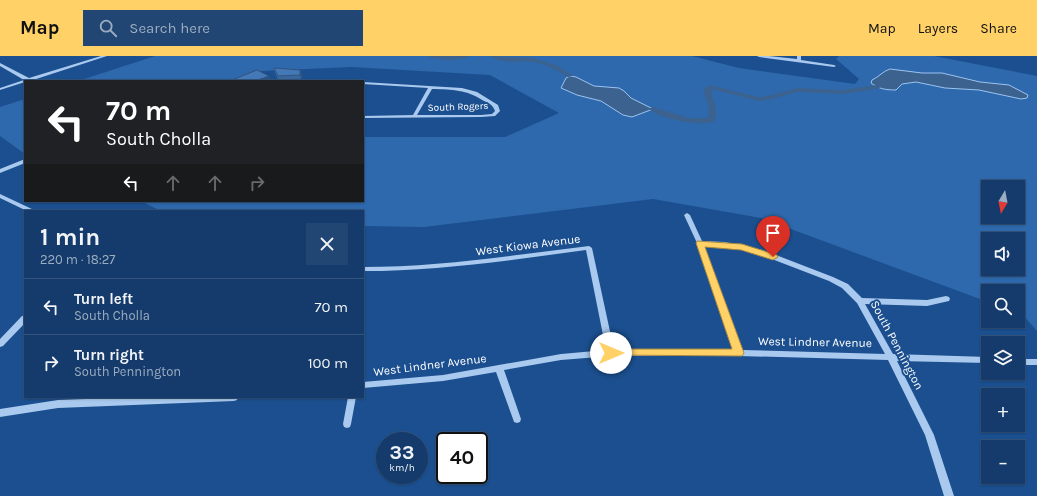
<!DOCTYPE html>
<html lang="en">
<head>
<meta charset="utf-8">
<style>
  body { margin:0; font-family:Karla,sans-serif; background:#214673; color:#f1f3f6; height:100vh; display:flex; flex-direction:column; font-size:15px; white-space:nowrap }
  * { box-sizing:border-box; margin:0 }
  p { font-size:13px; color:#9dadc1 }
  .icon { flex:none; width:22px; height:22px; fill:none; stroke:currentColor; stroke-width:2; stroke-linecap:round; stroke-linejoin:round }
  .map { position:relative; flex:1; overflow:hidden }
  .details { position:absolute; left:24px; top:154px; width:340px; height:188px; display:flex; flex-direction:column; background:#143b6b; border-radius:0px; box-shadow:0 1px 3px #0004,0 0 0 1px #33557e }
  .details>* { flex:none }
  .banner { position:absolute; left:24px; top:24px; width:340px; height:122px; border-radius:0px; box-shadow:0 1px 3px #0004,0 0 0 1px #33557e; background:#202124; color:#fff; overflow:hidden }
  .needle { width:26px; rotate:190deg }
  .tools { position:absolute; left:981px; top:124px; display:grid; gap:8px }
  .tools a { display:grid; place-items:center; width:44px; height:44px; border-radius:0px; background:#143b6b; box-shadow:0 1px 3px #0004,0 0 0 1px #33557e; font-size:20px }
  .speed { position:absolute; left:376px; top:376px; display:flex; gap:8px; font-size:20px; font-weight:700; text-align:center }
  .speed>* { display:grid; place-content:center; width:52px; height:52px; border-radius:50%; background:#143b6b; box-shadow:0 1px 3px #0004,0 0 0 1px #33557e; line-height:1 }
  .speed small { font-size:10px; font-weight:400 }
  .speed .limit { border:2px solid #111; border-radius:6px; background:#fff; color:#111 }
  .pin { position:absolute; display:grid; place-items:center; width:34px; height:34px; color:#fff; margin:-41px -17px; border-radius:50% 50% 50% 0; rotate:-45deg; box-shadow:0 0 4px #0007 }
  .pin .icon { rotate:45deg }
  .me { position:absolute; width:44px; margin:-22px; rotate:90deg; stroke-linejoin:round; filter:drop-shadow(0 0 3px #0008) }
  .turn { display:flex; align-items:center; gap:14px; height:84px; padding:0 16px; font-size:18px }
  .turn .icon { width:52px; height:52px; stroke-width:2.5 }
  .turn b { display:block; font-size:28px; line-height:34px }
  .lanes { display:flex; align-items:center; height:38px; padding:0 16px; background:#0003; justify-content:center; gap:20px; direction:ltr }
  .lanes .off { opacity:.35 }
  .round { display:grid; place-items:center; flex:none; width:42px; height:42px; border-radius:0px; background:#214673 }
  .summary { display:flex; align-items:center; justify-content:space-between; height:68px; padding:0 16px }
  h1 { font-size:24px; font-weight:700; line-height:30px }
  ul { padding:0; list-style:none }
  li { display:flex; align-items:center; gap:12px; height:56px; padding:0 16px; border-top:1px solid #33557e }
  li div { flex:1 }
  li b { display:block; font-size:15px }
  li em { font-style:normal }
  header { display:flex; align-items:center; gap:24px; box-sizing:border-box; height:56px; padding:0 20px; background:#ffd166; color:#111 }
  header strong { font-size:19px }
  nav { display:flex; gap:22px; margin-inline-start:auto; font-size:14px }
  .search { width:280px; height:36px; background:#214673; display:flex; align-items:center; gap:10px; box-sizing:border-box; padding:0 14px; border-radius:0px; color:#9dadc1; font-size:15px }
  .map>svg:first-child { display:block }
</style>
</head>
<body>
<header>
<strong>Map</strong>
<div class="search"><svg class="icon" aria-label="search" viewBox="0 0 24 24"><circle cx="10" cy="10" r="6"/><path d="M15 15l6 6"/></svg>Search here</div>
<nav><a>Map</a><a>Layers</a><a>Share</a></nav>
</header>
<div class="map">
<svg width="1037" height="440" viewBox="0 0 1037 440">
  <rect width="100%" height="100%" fill="#1b4f8f"/>
  <path fill="#2e69ad" fill-rule="evenodd" d="M155,0H692L739,12L855,28L859,23L836,3L839,0H934L1037,20V275L1023,259L1018,257V235H988V246L761,162L653,143L424,171L363,170V155H161L141,145H363V81H505L559,57L490,19L351,11L262,15L234,25H78ZM988,131H1018V161H988ZM988,183H1018V213H988Z
    M25,43V98L0,80V51Z"/>
  <path fill="#3c6290" stroke="#9cc4f0" d="M890,13L922,17H942L980,26L1009,29L1028,39L1027,42L1021,43L979,34L945,32L916,26L902,28L896,34C886,34 879,33 871,27L872,24C879,21 883,15 890,13Z
    M570,20L576,21L594,30L619,32L624,35L631,42L653,53L632,61L623,59L601,45L577,39L561,32L566,22Z"/>
  <g fill="none" stroke-linecap="round" stroke-linejoin="round">
    <path fill="#3c6290" fill-rule="evenodd" d="M428,0H470C463,5 435,5 428,0Z
      M490,0L533,2L558,10L573,20L568,21C557,14 546,8 533,6C519,4 502,9 490,0Z
      M710,29L758,41L768,40L797,32L842,34L877,29L881,31L877,33L842,38L797,36L768,44L758,45L712,33C710,45 721,51 714,66C698,70 662,64 649,53L653,51L689,62H708L709,51L703,34Z"/>
    <path fill="#a9c9ee" fill-rule="evenodd" d="M101,0H107L30,25H25V26L0,34V32L24,24L0,10V7L29,22Z
      M757,0H769L797,3V0H801V4L834,9L836,10L834,11L759,1Z
      M363,26L462,32L477,36L498,49L500,55L495,60L481,61L363,62V60L413,59L428,32L363,28ZM432,33C454,34 465,33 484,45C489,47 493,49 495,55L492,58L481,59H417Z
      M25,103V107L0,117V113Z
      M0,138L34,154L35,155H27L0,142Z
      M687,157L690,159L702,185L725,186L763,194L833,221L848,228L862,242L927,244L946,240L949,241L950,243L949,245L927,250L865,248L893,298L988,301V307L897,305L934,379L954,440H944L925,379L888,304L739,300H611L561,304L504,314L521,363L520,366L517,367L514,366L513,363L496,316L443,325L363,332V326L443,319L561,298L606,294L586,194C512,204 438,215 363,215V211C439,211 514,199 589,190L592,192L614,294H734L697,187L684,159ZM704,189L725,190L759,198L829,225L842,232L857,247L885,298L742,294Z
      M25,259V267L3,290L0,291V283L22,260Z
      M1018,303H1037V309H1018Z
      M142,341H238L237,344L234,345L58,352L0,361V353L58,344Z
      M348,341H356L351,368L350,371L347,372L344,371L343,368Z"/>
  </g>
  <path fill="#3a679d" d="M274,12L300,14L302,19L301,24L279,25L275,17Z"/>
  <path fill="#305480" d="M300,14L302,19L301,24L300,19Z
    M269,20L270,25H255Z"/>
  <path fill="#4478b7" stroke="#305480" d="M274,12L300,14V19L278,20Z
    M257,14L269,20L255,25H229Z"/>
  <path fill="#ffd166" stroke="#a68842" d="M697,185L742,188L777,199L778,201L773,204L741,194L705,191L744,297L742,300L608,299L606,297L611,293H732L696,187Z"/>
  <g text-anchor="middle" stroke-width="4" stroke-linejoin="round" paint-order="stroke">
    <g font-size="10" fill="#fff" stroke="#1b4f8f">
      <text transform="translate(458 50) rotate(-2)" y="4">South Rogers</text>
    </g>
    <g font-size="12" fill="#fff" stroke="#1b4f8f">
      <text transform="translate(528 189) rotate(-7)" y="4">West Kiowa Avenue</text>
      <text transform="translate(815 286) rotate(1)" y="4">West Lindner Avenue</text>
      <text transform="translate(897 289) rotate(62)" y="4">South Pennington</text>
      <text transform="translate(430 309) rotate(-7)" y="4">West Lindner Avenue</text>
    </g>
  </g>
</svg>
<div class="tools">
<a><svg class="needle" viewBox="-14 -14 28 28"><path d="M0-13l5 13h-10z" fill="#e53935"/><path d="M0 13l5-13h-10z" fill="#9dadc1"/></svg></a>
<a><svg class="icon" aria-label="sound" viewBox="0 0 24 24"><path d="M4 9h4l5-4v14l-5-4H4zM17 9q2 3 0 6"/></svg></a>
<a><svg class="icon" aria-label="search" viewBox="0 0 24 24"><circle cx="10" cy="10" r="6"/><path d="M15 15l6 6"/></svg></a>
<a><svg class="icon" aria-label="layers" viewBox="0 0 24 24"><path d="M12 4l9 5-9 5-9-5zM3 14l9 5 9-5"/></svg></a>
<a>+</a>
<a>−</a>
</div>
<div class="speed"><div>33<small>km/h</small></div><div class="limit">40</div></div>
<div class="pin" style="left:773px;top:201px;background:#d93025"><svg class="icon" aria-label="arrive" viewBox="0 0 24 24"><path d="M6 21V4h12l-3 4 3 4H6"/></svg></div>
<svg class="me" style="left:611px;top:297px" viewBox="-20 -20 40 40"><circle r="19" fill="#fff"/><path d="M0-13L10 11 0 6-10 11z" fill="#ffd166"/></svg>
<div class="banner">
<div class="turn"><svg class="icon" aria-label="left" viewBox="0 0 24 24"><path d="M17 20v-9H6M10 6l-5 5 5 5"/></svg><div><b>70 m</b>South Cholla</div></div>
<div class="lanes"><svg class="icon" aria-label="left" viewBox="0 0 24 24"><path d="M17 20v-9H6M10 6l-5 5 5 5"/></svg><svg class="icon off" aria-label="ahead" viewBox="0 0 24 24"><path d="M12 20V5M6 11l6-6 6 6"/></svg><svg class="icon off" aria-label="ahead" viewBox="0 0 24 24"><path d="M12 20V5M6 11l6-6 6 6"/></svg><svg class="icon off" aria-label="right" viewBox="0 0 24 24"><path d="M7 20v-9h11M14 6l5 5-5 5"/></svg></div>
</div>
<section class="details">
<div class="summary"><div><h1>1 min</h1><p>220 m · 18:27</p></div><a class="round"><svg class="icon" aria-label="close" viewBox="0 0 24 24"><path d="M6 6l12 12M18 6L6 18"/></svg></a></div>
<ul>
<li><svg class="icon" aria-label="left" viewBox="0 0 24 24"><path d="M17 20v-9H6M10 6l-5 5 5 5"/></svg><div><b>Turn left</b><p>South Cholla</p></div><em>70 m</em></li>
<li><svg class="icon" aria-label="right" viewBox="0 0 24 24"><path d="M7 20v-9h11M14 6l5 5-5 5"/></svg><div><b>Turn right</b><p>South Pennington</p></div><em>100 m</em></li>
</ul>
</section>
</div>
</body>
</html>
